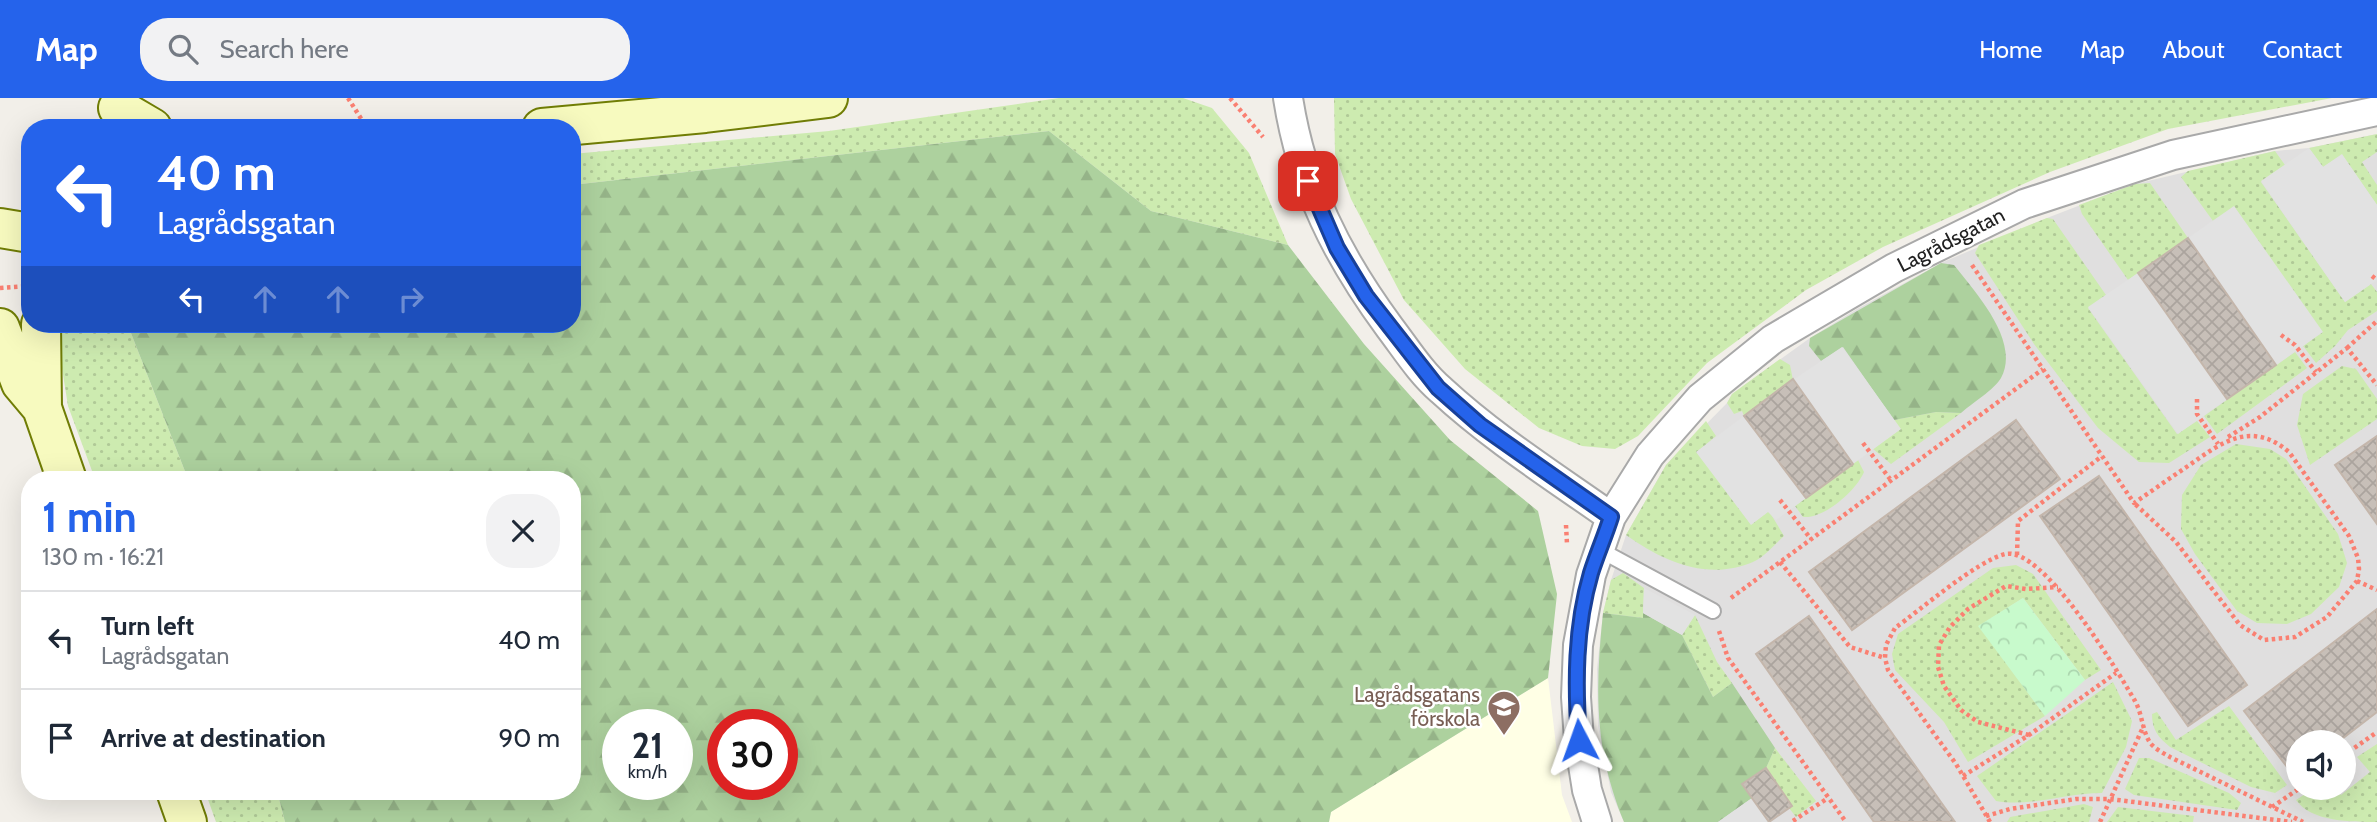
<!DOCTYPE html>
<html lang="en">
<head>
<meta charset="utf-8">
<style>
  body { margin:0; font-family:Cabin,sans-serif; background:#f2f2f3; color:#1f2937; height:100vh; display:flex; flex-direction:column; font-size:26px; white-space:nowrap }
  * { box-sizing:border-box; margin:0 }
  p { font-size:23px; color:#747a83 }
  .icon { flex:none; width:38px; height:38px; fill:none; stroke:currentColor; stroke-width:2; stroke-linecap:round; stroke-linejoin:round }
  .map { position:relative; flex:1; overflow:hidden }
  .panel { position:absolute; left:21px; top:373px; width:560px; height:329px; display:flex; flex-direction:column; background:#fff; border-radius:28px; box-shadow:0 7px 28px #0002 }
  .panel>* { flex:none }
  .hud { position:absolute; left:21px; top:21px; width:560px; height:214px; border-radius:28px; box-shadow:0 7px 28px #0002; background:#2563eb; color:#fff; overflow:hidden }
  .buttons { position:absolute; left:2286px; top:632px; display:grid; gap:14px }
  .buttons a { display:grid; place-items:center; width:70px; height:70px; border-radius:50%; background:#fff; box-shadow:0 7px 28px #0002; font-size:35px }
  .speed { position:absolute; left:602px; top:611px; display:flex; gap:14px; font-size:35px; font-weight:700; text-align:center }
  .speed>* { display:grid; place-content:center; width:91px; height:91px; border-radius:50%; background:#fff; box-shadow:0 7px 28px #0002; line-height:1 }
  .speed small { font-size:18px; font-weight:400 }
  .speed .limit { border:10px solid #d22; background:#fff; color:#111 }
  .pin { position:absolute; display:grid; place-items:center; width:60px; height:60px; color:#fff; margin:-30px; border-radius:14px; box-shadow:0 4px 10px #0006 }
  .me { position:absolute; width:77px; margin:-38px; rotate:356deg; stroke-linejoin:round; filter:drop-shadow(0 0 5px #0008) }
  .turn { display:flex; align-items:center; gap:24px; height:147px; padding:0 21px; font-size:32px }
  .turn .icon { width:91px; height:91px; stroke-width:2.5 }
  .turn b { display:block; font-size:49px; line-height:60px }
  .lanes { display:flex; align-items:center; height:66px; padding:0 21px; background:#0003; justify-content:center; gap:35px; direction:ltr }
  .lanes .off { opacity:.35 }
  .round { display:grid; place-items:center; flex:none; width:74px; height:74px; border-radius:28px; background:#f2f2f3 }
  .headline { display:flex; align-items:center; justify-content:space-between; height:119px; padding:0 21px }
  h1 { font-size:42px; font-weight:700; line-height:52px; color:#2563eb }
  ul { padding:0; list-style:none }
  li { display:flex; align-items:center; gap:21px; height:98px; padding:0 21px; border-top:2px solid #e0e1e3 }
  li div { flex:1 }
  li b { display:block; font-size:26px }
  li em { font-style:normal }
  header { display:flex; align-items:center; gap:42px; box-sizing:border-box; height:98px; padding:0 35px; background:#2563eb; color:#fff }
  header strong { font-size:33px }
  nav { display:flex; gap:38px; margin-inline-start:auto; font-size:24px }
  .search { width:490px; height:63px; background:#f2f2f3; display:flex; align-items:center; gap:18px; box-sizing:border-box; padding:0 24px; border-radius:28px; color:#747a83; font-size:26px }
  .map>svg:first-child { display:block }
</style>
</head>
<body>
<header>
<strong>Map</strong>
<div class="search"><svg class="icon" aria-label="search" viewBox="0 0 24 24"><circle cx="10" cy="10" r="6"/><path d="M15 15l6 6"/></svg>Search here</div>
<nav><a>Home</a><a>Map</a><a>About</a><a>Contact</a></nav>
</header>
<div class="map">
<svg width="2377" height="724" viewBox="0 0 2377 724">
  <defs>
    <pattern id="grass-dots" width="8" height="8" patternUnits="userSpaceOnUse" patternTransform="scale(1.75)"><rect width="8" height="8" fill="#cdebb0"/><path d="M2 2h.1M6 6h.1" fill="none" stroke="#b0c997" stroke-width="1.8" stroke-linecap="round"/></pattern>
    <pattern id="forest-firs" width="22" height="20" patternUnits="userSpaceOnUse" patternTransform="scale(1.75)"><rect width="22" height="20" fill="#add19e"/><path d="M5 1l3.5 6h-7zM16 11l3.5 6h-7z" fill="#95b388"/></pattern>
    <pattern id="park-crowns" width="20" height="18" patternUnits="userSpaceOnUse" patternTransform="scale(1.75)"><rect width="20" height="18" fill="#c8facc"/><path d="M2 6a3 3 0 1 1 6 0M12 15a3 3 0 1 1 6 0" fill="none" stroke="#acd6af"/></pattern>
    <pattern id="building-cross-hatch" width="8" height="8" patternUnits="userSpaceOnUse" patternTransform="scale(1.75)"><rect width="8" height="8" fill="#c7bfb8"/><path d="M0 0l8 8M0 8l8-8" fill="none" stroke="#aba49e"/></pattern>
  </defs>
  <rect width="100%" height="100%" fill="#f2efe9"/>
  <path fill="#e0dfdf" fill-rule="evenodd" d="M2377,36V724H1624L1611,694L1598,628L1597,571L1603,515L1611,482L1626,437L1666,367L1727,305L1732,296L1810,240L1857,211L1941,165L2047,120L2135,86L2275,53L2309,50ZM2298,644H2343V690H2298Z"/>
  <path fill="#ffffe5" d="M1548,580L1562,697L1572,724H1329L1331,714Z"/>
  <path fill="url(#grass-dots)" d="M1059,0H1183L1212,10L1249,55L1288,147L1151,113L1049,33L572,87V56L829,33Z
    M1334,0H2332L2168,31L2050,74L1883,149L1806,192L1707,265L1638,338L1615,351L1582,348L1539,330L1465,271L1404,202L1351,101L1335,56Z
    M2377,36V54L2362,64L2377,87V107L2342,57L2323,69L2309,50Z
    M2275,53L2285,67L2261,84L2345,204L2371,186L2377,194V213L2348,232L2335,248L2316,265L2303,248L2322,234L2234,109L2213,123L2181,79L2188,73Z
    M2150,85L2188,140L2128,182L2082,116L2079,107L2135,86Z
    M2047,120L2053,121L2106,197L2088,210L2177,336L2197,323L2210,339L2169,365L2139,364L2098,330L2034,246L1975,155L1979,147Z
    M55,226H131L129,230L188,381H95L68,308Z
    M2295,254L2307,270L2217,336L2204,318Z
    M1780,261L1790,267L1793,282L1744,318L1742,313L1734,316L1727,305L1732,296Z
    M2342,268L2356,271L2377,301V321L2310,367L2297,327L2303,296Z
    M1936,314L1961,315L1891,366L1873,351L1900,331L1894,322Z
    M1706,323L1716,338L1697,354L1751,426L1769,413L1784,438C1775,446 1765,458 1755,463C1709,484 1664,464 1626,437L1666,367Z
    M2236,346L2270,351L2286,361L2338,436L2347,465L2339,489L2311,516L2287,526L2257,525L2237,513L2195,456L2181,431L2182,397L2201,367Z
    M1858,362L1864,374C1856,393 1824,421 1803,419L1795,408Z
    M2016,467L2033,476L2101,572L2085,582L2023,500L1979,528L2045,618L1968,664L1944,624L1895,572L1892,556L1898,536L1993,470Z
    M1623,475L1644,490L1643,520L1603,515L1611,482Z
    M1695,517L1717,564L1732,585L1713,599L1682,537Z
    M2113,584L2132,623L2126,649L2102,695C2066,695 2031,709 1996,703L1977,678Z
    M2229,608L2287,687L2275,695L2251,689L2170,649C2158,639 2152,632 2152,616L2157,614L2176,642Z
    M2377,646V724C2352,724 2311,724 2296,702L2314,690H2335L2341,697L2370,674L2357,659Z
    M1775,650L1816,703L1796,719L1789,710L1792,708L1766,670Z
    M2139,660H2149L2229,695L2241,705L2237,712L2134,697L2125,691Z
    M205,693H277L285,724H216Z
    M2084,706L2093,709L2089,724H2007L2010,719Z
    M2118,709L2194,718L2193,724H2107Z"/>
  <path fill="url(#forest-firs)" fill-rule="evenodd" d="M1049,33L1151,113L1288,147L1364,246L1450,342L1538,413L1557,496L1548,580L1331,714L1329,724H285L277,693H572V382L188,381L129,230L131,226H572V87ZM677,626V686H618V626ZM723,626H782V686H723Z
    M1941,165L1954,167C1975,194 2021,243 2001,280C1995,291 1971,306 1961,315L1936,314L1894,322L1843,249L1821,263L1809,248L1810,240Z
    M1603,515L1643,520V515L1682,537L1713,599L1732,585L1775,650L1766,670L1743,686L1752,700L1718,724H1624C1594,652 1595,591 1603,515Z"/>
  <path fill="url(#park-crowns)" d="M2023,500L2085,582L2045,618L1978,528Z"/>
  <path fill="#e2e2e2" d="M2309,50L2323,69L2342,56L2377,107V182L2345,204L2261,83Z
    M2234,108L2323,234L2276,267L2188,140Z
    M2138,175L2227,301L2178,336L2088,209Z
    M1842,249L1901,331L1853,366L1793,282Z
    M1744,318L1806,400L1776,422L1768,414L1751,427L1696,354Z
    M1644,490L1695,517L1682,537L1643,515Z
    M1752,700L1769,724H1718Z"/>
  <path fill="url(#building-cross-hatch)" stroke="#c4b6ab" stroke-width="2" d="M2188,140L2276,267L2227,301L2138,175Z
    M1793,281L1853,366L1806,400L1744,318Z
    M2016,322L2060,381L1852,532L1809,474Z
    M2377,338V426L2335,367Z
    M2099,378L2247,587L2188,628L2040,418Z
    M2377,511V614L2338,644H2298V674L2294,678L2244,613Z
    M1809,518L1955,724H1874L1756,556Z
    M1766,670L1792,708L1769,724L1742,686Z"/>
  <g fill="none" stroke-linecap="round" stroke-linejoin="round">
    <defs>
      <path id="service" d="M1600,452L1713,513"/>
      <path id="minor" d="M1288,0C1302,89 1337,158 1390,230C1406,251 1421,275 1441,292C1493,340 1553,378 1611,419
        M1597,724L1587,692L1579,642L1576,599L1578,547L1591,477L1611,419L1650,357L1700,300L1773,241L1894,170L2024,106L2173,57L2377,13"/>
      <path id="secondary" d="M118,10L152,30
        M542,30L705,15L828,0
        M0,130L30,135
        M41,226L42,310L67,382
        M0,230L21,285L42,310
        M176,693L187,724"/>
    </defs>
    <use href="#service" stroke="#a9a9a9" stroke-width="18"/>
    <use href="#minor" stroke="#a9a9a9" stroke-width="32"/>
    <use href="#secondary" stroke="#707d05" stroke-width="42"/>
    <path stroke="#fa8072" stroke-width="4.5" stroke-dasharray="3.5 3.5" stroke-linecap="butt" d="M348,0L367,30
      M1230,0L1263,39
      M1972,167L2134,405C2152,393 2170,380 2188,368C2222,344 2251,322 2289,354L2349,438L2358,460L2359,471L2357,483L2327,519L2295,539L2264,542L2240,527L2176,444L2134,405
      M2372,178L2377,182
      M0,190L30,188
      M2281,237L2295,247L2316,274
      M2347,250L2377,223
      M2197,301V316L2218,346
      M2228,339L2260,319L2347,250L2377,287
      M1863,345L1890,381
      M1780,402L1811,441
      M1566,427L1567,446
      M2017,457L2018,423L2102,358
      M1780,464L1850,549L1885,560
      M2357,483L2377,492
      M1731,500L2043,271
      M1719,533L1728,560L1846,724
      M2029,637L1978,624L1961,612L1944,588L1938,569L1939,547L1950,529L1968,511L2006,488L2026,491L2058,489
      M2343,658L2377,634
      M1963,678L2029,637L2116,575
      M2272,709L2300,690
      M1986,718L2010,711L2076,701H2110L2292,724
      M1793,723L1828,700
      M1990,724L1956,666L1888,572L1885,560L1886,547L1895,530C1920,512 1977,463 2005,456C2043,448 2117,572 2135,603C2142,615 2142,631 2149,643C2153,650 2163,655 2170,659L2303,724
      M2100,724L2144,627"/>
    <use href="#service" stroke="#fff" stroke-width="14"/>
    <use href="#minor" stroke="#fff" stroke-width="28"/>
    <use href="#secondary" stroke="#f7fabf" stroke-width="38"/>
  </g>
  <g fill="none" stroke-linecap="round" stroke-linejoin="round">
    <defs>
      <path id="route" d="M1308,83L1337,150L1366,198L1438,290L1480,327L1611,419C1605,438 1597,456 1591,475C1575,529 1575,586 1579,642"/>
    </defs>
    <use href="#route" stroke="#184099" stroke-width="18"/>
    <use href="#route" stroke="#2563eb" stroke-width="12"/>
  </g>
  <defs>
    <symbol id="school-pin" viewBox="-11 -11 22 30"><path d="M0 17L-7.5 6A9.5 9.5 0 1 1 7.5 6Z" fill="#8d6e63" stroke="#fff"/><path d="M0-5L7-2L0 1L-7-2ZM-4 1L0 2.5L4 1V4Q0 6-4 4Z" fill="#fff"/></symbol>
  </defs>
  <g fill-rule="evenodd">
    <use href="#school-pin" x="1485" y="590" width="38" height="52"/>
  </g>
  <g text-anchor="middle" stroke-width="5" stroke-linejoin="round" paint-order="stroke">
    <g font-size="21" fill="#222" stroke="#fff">
      <text transform="translate(1951 142) rotate(-27)" y="7">Lagrådsgatan</text>
    </g>
    <g font-size="21" fill="#785e54" stroke="#fff" text-anchor="end">
      <text x="1480" y="604">Lagrådsgatans<tspan x="1480" dy="24">förskola</tspan></text>
    </g>
  </g>
</svg>
<div class="buttons">
<a><svg class="icon" aria-label="sound" viewBox="0 0 24 24"><path d="M4 9h4l5-4v14l-5-4H4zM17 9q2 3 0 6"/></svg></a>
</div>
<div class="speed"><div>21<small>km/h</small></div><div class="limit">30</div></div>
<div class="pin" style="left:1308px;top:83px;background:#d93025"><svg class="icon" aria-label="arrive" viewBox="0 0 24 24"><path d="M6 21V4h12l-3 4 3 4H6"/></svg></div>
<svg class="me" style="left:1579px;top:642px" viewBox="-20 -20 40 40"><path d="M0-17L14 15 0 8-14 15z" fill="#2563eb" stroke="#fff" stroke-width="4"/></svg>
<div class="hud">
<div class="turn"><svg class="icon" aria-label="left" viewBox="0 0 24 24"><path d="M17 20v-9H6M10 6l-5 5 5 5"/></svg><div><b>40 m</b>Lagrådsgatan</div></div>
<div class="lanes"><svg class="icon" aria-label="left" viewBox="0 0 24 24"><path d="M17 20v-9H6M10 6l-5 5 5 5"/></svg><svg class="icon off" aria-label="ahead" viewBox="0 0 24 24"><path d="M12 20V5M6 11l6-6 6 6"/></svg><svg class="icon off" aria-label="ahead" viewBox="0 0 24 24"><path d="M12 20V5M6 11l6-6 6 6"/></svg><svg class="icon off" aria-label="right" viewBox="0 0 24 24"><path d="M7 20v-9h11M14 6l5 5-5 5"/></svg></div>
</div>
<section class="panel">
<div class="headline"><div><h1>1 min</h1><p>130 m · 16:21</p></div><a class="round"><svg class="icon" aria-label="close" viewBox="0 0 24 24"><path d="M6 6l12 12M18 6L6 18"/></svg></a></div>
<ul>
<li><svg class="icon" aria-label="left" viewBox="0 0 24 24"><path d="M17 20v-9H6M10 6l-5 5 5 5"/></svg><div><b>Turn left</b><p>Lagrådsgatan</p></div><em>40 m</em></li>
<li><svg class="icon" aria-label="arrive" viewBox="0 0 24 24"><path d="M6 21V4h12l-3 4 3 4H6"/></svg><div><b>Arrive at destination</b></div><em>90 m</em></li>
</ul>
</section>
</div>
</body>
</html>
